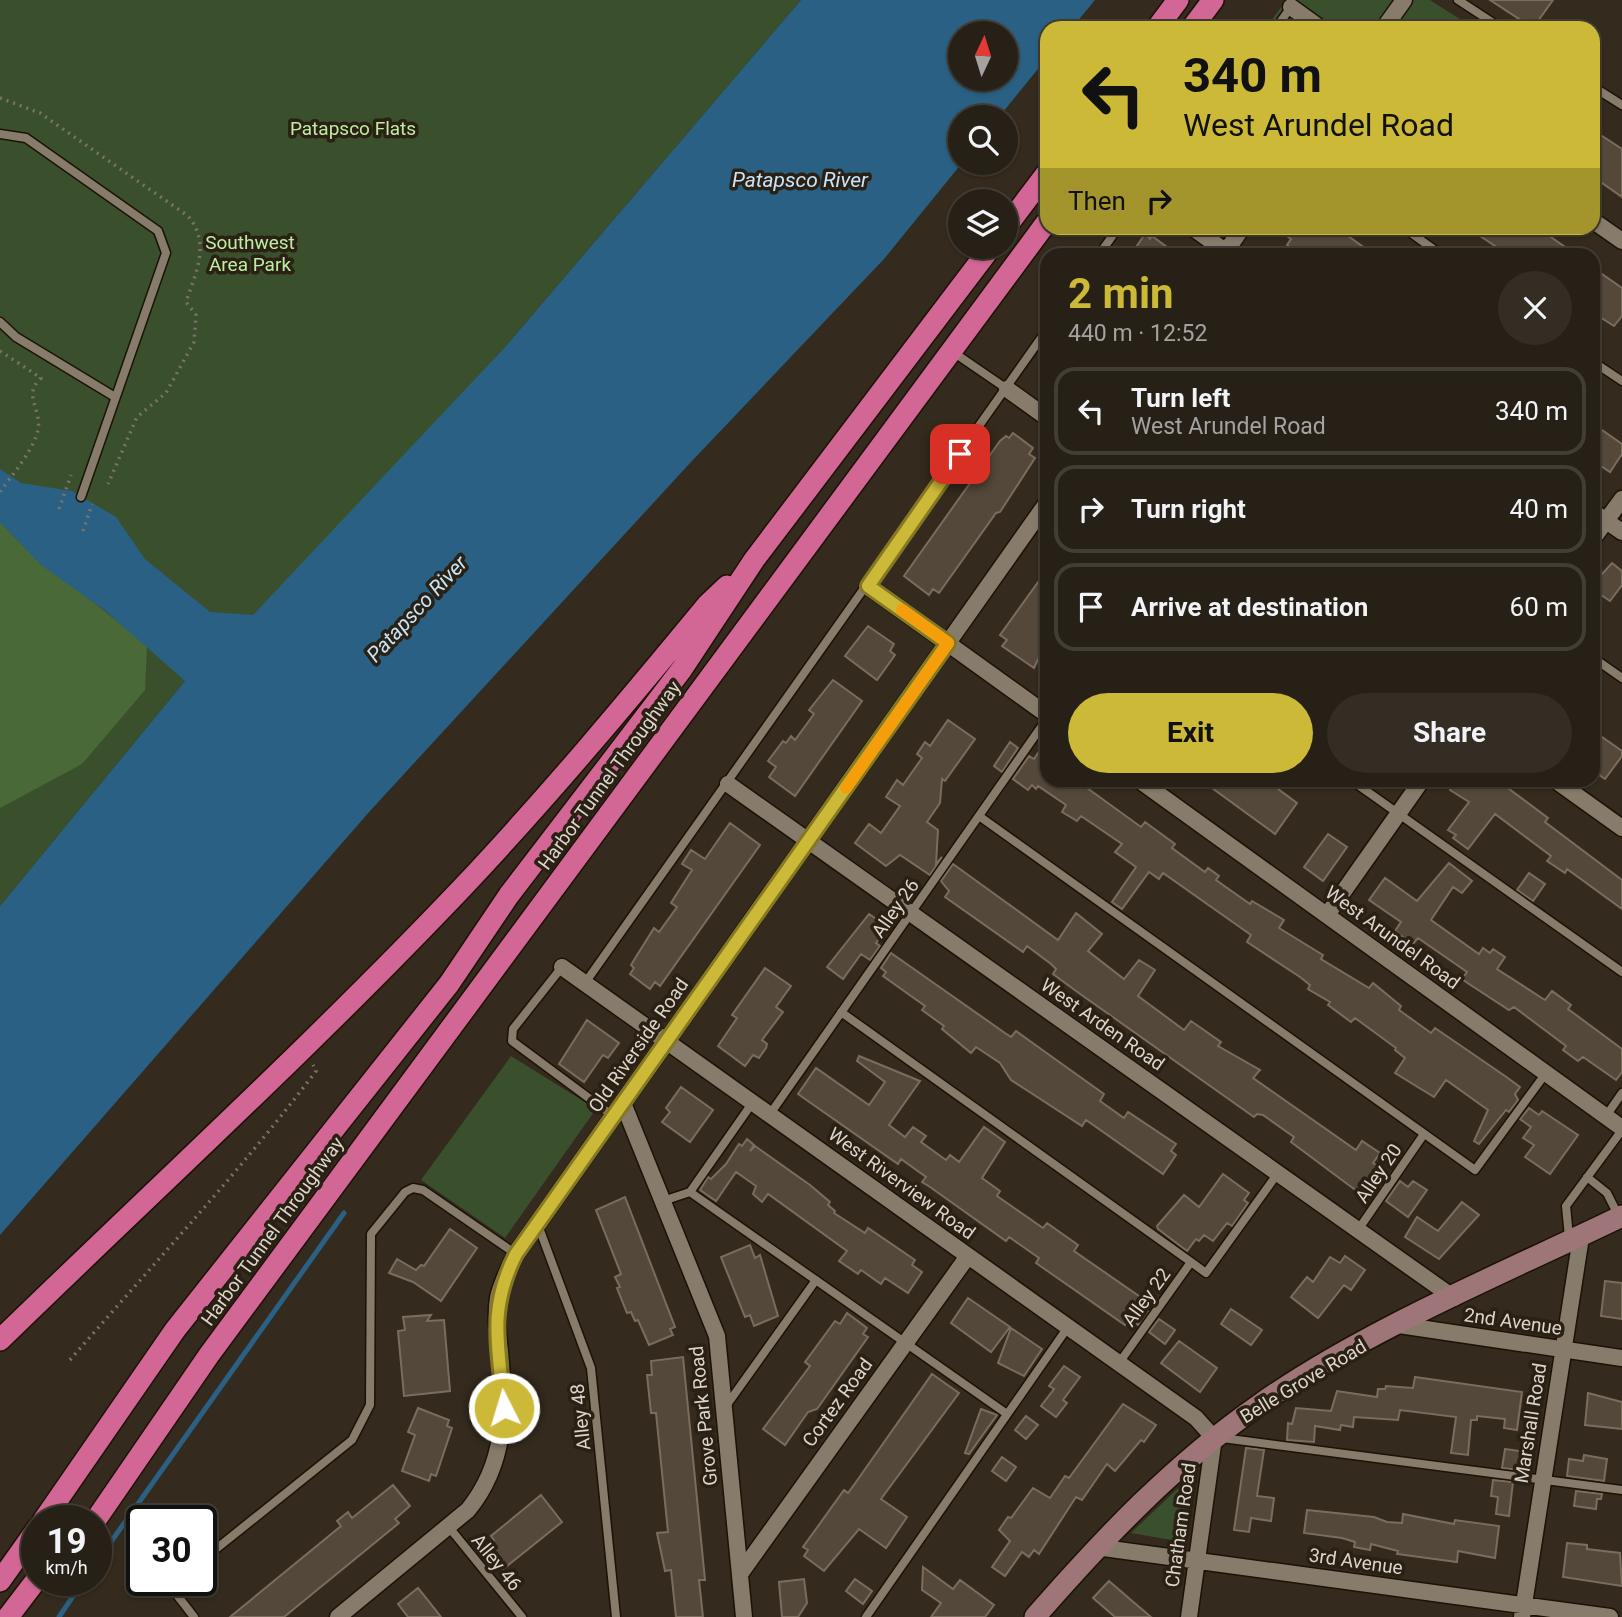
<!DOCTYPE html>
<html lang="en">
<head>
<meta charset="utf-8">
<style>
  body { margin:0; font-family:Roboto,sans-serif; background:#332d23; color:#f1f3f6; height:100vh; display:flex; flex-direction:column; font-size:26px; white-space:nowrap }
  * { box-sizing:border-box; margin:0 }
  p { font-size:23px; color:#a4a3a1 }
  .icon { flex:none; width:38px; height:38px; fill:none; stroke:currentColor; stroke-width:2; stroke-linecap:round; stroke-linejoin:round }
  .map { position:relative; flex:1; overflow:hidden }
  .sheet { position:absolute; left:1040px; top:248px; width:560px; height:539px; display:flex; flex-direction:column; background:#272016; border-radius:21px; box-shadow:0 2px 5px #0004,0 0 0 2px #433e35 }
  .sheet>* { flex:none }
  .top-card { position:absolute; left:1040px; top:21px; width:560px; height:214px; border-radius:21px; box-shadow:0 2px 5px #0004,0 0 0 2px #433e35; background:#cdb938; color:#111; overflow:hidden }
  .needle { width:46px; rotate:4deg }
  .buttons { position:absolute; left:948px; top:21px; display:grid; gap:14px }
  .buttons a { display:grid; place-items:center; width:70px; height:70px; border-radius:50%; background:#272016; box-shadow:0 2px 5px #0004,0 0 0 2px #433e35; font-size:35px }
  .speed { position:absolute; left:21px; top:1505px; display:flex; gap:14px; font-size:35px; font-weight:700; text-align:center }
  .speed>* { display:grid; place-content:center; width:91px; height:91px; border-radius:50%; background:#272016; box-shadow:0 2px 5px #0004,0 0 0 2px #433e35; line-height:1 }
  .speed small { font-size:18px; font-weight:400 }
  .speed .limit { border:4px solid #111; border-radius:10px; background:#fff; color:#111 }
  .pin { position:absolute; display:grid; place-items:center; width:60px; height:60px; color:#fff; margin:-30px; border-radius:14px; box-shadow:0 4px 10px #0006 }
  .me { position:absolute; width:77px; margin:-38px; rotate:355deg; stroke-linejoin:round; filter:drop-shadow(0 0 5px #0008) }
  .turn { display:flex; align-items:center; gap:24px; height:147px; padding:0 28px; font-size:32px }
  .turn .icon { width:91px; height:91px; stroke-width:2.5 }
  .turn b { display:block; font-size:49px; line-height:60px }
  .then { display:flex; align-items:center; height:66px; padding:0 28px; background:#0003; gap:14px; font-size:26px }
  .round { display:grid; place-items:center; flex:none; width:74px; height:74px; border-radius:37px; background:#332d23 }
  .overview { display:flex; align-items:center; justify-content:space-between; height:119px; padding:0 28px }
  h1 { font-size:42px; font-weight:700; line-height:52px; color:#cdb938 }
  .primary-button { display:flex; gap:14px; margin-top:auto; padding:14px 28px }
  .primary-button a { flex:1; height:80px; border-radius:42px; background:#cdb938; color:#111; font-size:28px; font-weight:700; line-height:80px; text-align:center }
  .primary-button a+a { background:#332d23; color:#f1f3f6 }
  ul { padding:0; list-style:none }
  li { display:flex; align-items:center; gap:21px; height:88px; margin:0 14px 10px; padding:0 14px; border:4px solid #433e35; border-radius:21px }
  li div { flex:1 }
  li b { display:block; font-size:26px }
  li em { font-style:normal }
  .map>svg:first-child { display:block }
</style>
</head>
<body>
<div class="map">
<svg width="1622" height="1617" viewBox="0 0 1622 1617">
  <rect width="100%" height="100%" fill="#342a1d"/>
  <path fill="#3a502d" d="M0,0H801L505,347L275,594L185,681L0,906Z
    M1286,0H1430L1474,28H1266Z
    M511,1056L596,1109L505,1238L421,1180Z
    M1194,1473L1183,1542L1131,1533Z"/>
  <path fill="#4a6938" d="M0,522L24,547L147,645L145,690L82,764L0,808Z"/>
  <path fill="#296083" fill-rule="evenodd" d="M801,0H1095L1072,28H1046V59L999,117H961L962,163L884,259L691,462L370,811L0,1235V906L185,681L107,612L41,565L0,522V469L21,483L72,491L116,517L145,559L210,612L253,615L505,347ZM961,33H1006V79H961Z"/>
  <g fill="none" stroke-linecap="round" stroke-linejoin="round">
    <path stroke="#296083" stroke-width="5" d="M96,1563L344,1213
      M59,1617L84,1580"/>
  </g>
  <path fill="#54483a" stroke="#7a6d5e" stroke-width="2" d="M1490,0H1553L1533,28Z
    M1599,134L1622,149V197L1592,176V144Z
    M1276,228H1337L1376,256H1302L1287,245L1291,239Z
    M1468,228H1538L1578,256H1497L1501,250Z
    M1145,234L1150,239L1152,236L1179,256H1130Z
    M1592,267L1622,288V316L1614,326L1592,312Z
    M1592,423L1622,444V454L1610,472L1592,460Z
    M1013,433L1033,448L1029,454L1035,458L1000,512L996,513L939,593L933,589L929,595L904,576L1000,441L1006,436L1009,438Z
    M1612,563L1622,571V585L1610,601L1592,589V585Z
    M1046,571V642L1034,668L1002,646L1007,640L1000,635Z
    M868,626L894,644L890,651L895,655L877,680L845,656Z
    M833,680L862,701L795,796L769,777L776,767L768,761L783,741L786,743L791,736L795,740L814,714L809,710Z
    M948,720L975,739L945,781L942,779L940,803L927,822L938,830L936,864L942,857L930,875L900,855L886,866L855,843L869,824L881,833L900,806L886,797L897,780L903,785L922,758L917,754L925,742L930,746Z
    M1592,730L1622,751V756L1605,779L1592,770Z
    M1010,742L1018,748L1002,772L994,766Z
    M1038,753L1046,760V780H1076L1141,827L1145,822L1175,844L1172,848L1205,872L1208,868L1219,876L1216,880L1250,904L1252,901L1284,920L1279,928L1323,955L1321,959L1369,988L1373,983L1401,1006L1399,1010L1431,1033L1435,1028L1505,1076L1520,1087L1515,1094L1518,1100L1509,1112L1506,1110L1479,1144L1474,1141L1488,1110L1446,1080L1434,1097L1395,1073L1405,1058L1395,1050L1396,1048L1355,1018L1351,1022L1328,1005L1330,1002L1308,989L1310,985L1300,977L1247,942L1251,935L1163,873L1159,879L1149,872L1122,909L1112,902L1136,867L1115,852L1122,844L1081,816L1077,821L1062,812L1066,805L1038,786L1036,789L1032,785L1028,790L1013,779L1029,756L1034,759Z
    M1201,780H1266L1297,803L1275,834Z
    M1456,780H1497L1548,818L1545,822L1622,880V909L1567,869L1565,873L1547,861L1551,856L1495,814L1468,849L1453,838L1456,835L1448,830L1469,802L1450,790Z
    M730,823L760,845L660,986L655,982L650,989L630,974L634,968L631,965L634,960L654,928L659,932L677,907L671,903L692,870L682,864L691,850L705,859Z
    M1328,834L1347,847L1323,881L1304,867Z
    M1449,863L1472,881L1462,893L1453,887L1431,920L1479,954L1483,948L1490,953L1493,949L1505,957L1497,969L1545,1000L1552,991L1571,1005L1568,1009L1622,1049V1072L1616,1080L1583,1057L1578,1061L1563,1050L1566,1046L1514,1007L1509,1010L1469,984L1462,979L1467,972L1418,938L1413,944L1404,938L1395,931L1401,922L1369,900L1385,878L1417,901Z
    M953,864L1058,940L1076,913L1102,934L1088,951L1124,979L1139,960L1155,970L1138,996L1184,1030L1191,1021L1221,1042L1218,1046L1260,1070L1253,1078L1356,1150L1362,1141L1380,1153L1373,1163L1389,1174L1375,1194L1372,1192L1368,1199L1358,1192L1291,1142L1294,1137L1263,1115L1257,1114L1254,1117L1076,991L1053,974L1056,969L1051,964L1027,946L1023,952L945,897L949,891L941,881Z
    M1529,873L1545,884L1533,901L1517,890Z
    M869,914L888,927L876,943L880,946L870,960L861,954L843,979L827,967Z
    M891,953L1005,1033L1011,1037L1016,1031L1055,1059L1104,1094L1100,1101L1124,1118L1128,1112L1176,1144L1171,1151L1176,1155L1163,1174L1086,1120L1082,1126L1028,1091L1011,1080L1000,1063L976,1047L971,1053L942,1029L944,1026L922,1010L925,1006L883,976L886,972L881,968Z
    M765,968L791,986L776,1007L783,1012L762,1040L767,1044L766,1048L759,1058L753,1055L745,1066L718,1046L737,1018L732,1015Z
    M587,1020L619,1043L608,1058L603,1055L584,1082L559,1064Z
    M859,1056L920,1081L889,1125L905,1137L913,1127L926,1136L921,1142L946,1160L950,1155L959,1162L984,1127L1005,1142L982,1178L1000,1191L997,1196L1043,1228L1047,1223L1078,1245L1074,1251L1149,1303L1145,1308L1148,1311L1138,1325L1128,1320L1125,1325L1036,1263L1039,1258L1009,1237L1006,1241L930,1187L922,1182L926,1177L901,1159L898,1164L798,1094L816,1068L869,1105L885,1082L857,1061Z
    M681,1087L713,1110L690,1142L662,1122L670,1112L666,1108Z
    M1529,1108L1539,1115L1542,1111L1578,1135L1550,1174L1525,1157L1534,1145L1523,1138L1531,1127L1520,1119Z
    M747,1139L754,1145L750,1151L755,1146L810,1185L830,1202L828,1205L835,1211L834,1213L865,1233L868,1228L915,1260L912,1265L922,1272L908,1293L885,1278L881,1284L861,1270L858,1274L839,1261L847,1251L768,1194L762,1202L753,1194L756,1186L736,1172L716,1201L700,1190L708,1177L711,1179L726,1164L739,1144L742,1146Z
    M1223,1174L1249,1193L1244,1200L1248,1203L1232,1226L1227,1223L1213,1241L1204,1235L1199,1241L1196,1239L1187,1251L1158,1229L1157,1226L1184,1195L1199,1207Z
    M1400,1181L1408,1187L1413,1181L1427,1190L1408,1217L1386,1201Z
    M625,1197L675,1327L670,1329L673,1335L649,1345L638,1320L635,1321L631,1312L627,1313L617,1288L620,1287L615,1277L621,1274L596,1210Z
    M1462,1202L1479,1215L1439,1259L1405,1237L1417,1217L1438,1231Z
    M450,1229L477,1248L441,1301L413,1282L389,1273L397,1259L416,1270L421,1265L424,1266Z
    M750,1245L755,1258L760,1255L778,1316L754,1326L750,1315L745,1317L721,1257Z
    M1345,1256L1365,1270L1351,1290L1344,1285L1318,1318L1291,1297L1307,1277L1313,1282L1330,1257L1340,1263Z
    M1605,1281L1622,1283V1319L1601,1316Z
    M968,1298L1010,1327L991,1352L951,1323Z
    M1231,1309L1262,1330L1251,1345L1221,1324Z
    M847,1313L867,1328L863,1334L868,1337L817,1409L808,1412L785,1445L763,1429L810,1366L805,1362L835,1321L840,1324Z
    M431,1315L427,1321L444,1320L450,1391L404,1396L398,1331L405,1330L403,1317Z
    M1159,1319L1175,1330L1165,1344L1149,1332Z
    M1011,1328L1042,1349L1024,1376L998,1363Z
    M1179,1341L1217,1368L1200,1392L1161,1363Z
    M683,1357L705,1580H699L703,1617H676L671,1570L665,1571L657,1533L668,1532L656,1413H651L647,1375H652L651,1361Z
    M1064,1366L1080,1377L1063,1400L1067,1403L1056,1417L1041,1406L1054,1389L1049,1386Z
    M932,1374L959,1393L881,1499L907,1517L886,1548L859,1529L824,1571L804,1556L808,1550L803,1547L844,1490L848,1493L856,1482Z
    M1415,1377L1522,1392L1517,1430L1504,1428L1505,1419L1477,1416V1420H1471L1468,1455L1451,1453L1456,1417L1400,1410L1398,1420L1354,1417L1353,1427L1341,1425L1340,1430L1315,1426L1314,1442L1287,1440L1288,1423L1292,1424L1296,1408L1331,1411L1337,1391L1377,1397L1378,1389H1385L1386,1386L1413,1388Z
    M1588,1393L1622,1402V1429L1585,1425Z
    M1123,1404L1156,1425L1144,1442L1141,1440L1115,1471L1107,1464L1082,1500L1076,1497L1039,1554L1034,1550L1029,1557L1022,1552L1005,1576L992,1567L1010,1541L999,1530L1008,1517L1011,1518L1033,1488L1050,1498L1065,1476L1069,1478Z
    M418,1408L449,1420L447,1426L452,1428L436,1476L431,1474L429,1481L402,1471L415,1435L408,1432Z
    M981,1409L997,1415L969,1454L965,1453Z
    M1026,1416L1038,1425L1026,1439L1015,1430Z
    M1246,1448L1264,1450L1257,1496L1274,1498L1271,1521L1251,1518L1249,1532L1234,1530Z
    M1505,1449L1520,1451L1519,1470L1502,1468Z
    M1584,1455L1607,1459L1604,1481L1567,1476L1569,1459L1583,1461Z
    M1002,1457L1016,1467L1006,1481L992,1471Z
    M1493,1480L1513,1482L1509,1516L1496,1514L1498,1497L1491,1496Z
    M393,1485L410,1506L395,1519L399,1523L284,1617H230L341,1526L337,1521L348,1512L352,1518Z
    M1576,1491L1602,1494L1601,1499H1597L1596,1509L1574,1506Z
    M541,1495L562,1522L502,1570L484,1549L494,1540L491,1536Z
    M1307,1510L1374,1517L1387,1522L1402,1523L1403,1514L1454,1524L1455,1520L1499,1526L1495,1558L1458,1551L1457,1562L1397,1554L1398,1551L1371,1544L1370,1550L1354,1547L1355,1542L1342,1538L1304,1533Z
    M1567,1543L1587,1545V1549L1620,1553L1622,1586L1563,1577Z
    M923,1567L953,1589L960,1580L994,1605L985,1617H931L941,1603L922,1590Z
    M804,1579L807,1603L798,1617H782L779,1582Z
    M855,1579L872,1591L863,1604L846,1591Z
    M1109,1581L1131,1600L1151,1617H1115L1093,1598Z
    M418,1588L427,1599L441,1617H408L398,1604Z"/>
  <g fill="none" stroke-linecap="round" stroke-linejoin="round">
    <defs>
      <path id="lane" d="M1458,0L1501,28
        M1276,28L1291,7
        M1592,86L1622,105
        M0,134L26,138L158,231L166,253L81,497
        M1404,228L1443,256
        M1098,256L1118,228
        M0,322L16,337L115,397
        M953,352L1007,389
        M1592,361L1622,381
        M1592,657L1622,678
        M1351,780L1622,972
        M979,816L1475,1170L1546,1073
        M562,967L513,1029L512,1041L613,1116
        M585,983L1046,331
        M841,1012L1191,1262
        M770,1114L1046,720
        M1606,1116L1622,1093
        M1587,1177L1607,1193L1619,1217
        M690,1192L1007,1414
        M663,1201L690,1192L753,1102
        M538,1225L591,1368L616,1617
        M1358,1230L1424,1134
        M1569,1237L1566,1206L1622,1130
        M1119,1363L1191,1262L1206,1273L1278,1173
        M726,1406L816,1280
        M1222,1438L1622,1490
        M448,1526L522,1617
        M201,1561L352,1440L370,1405L371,1234L405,1192L413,1188L423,1190L516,1254
        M177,1580L170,1586L194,1617
        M866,1617L1068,1327"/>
      <path id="street" d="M1291,7L1320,28
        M1384,28L1404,0
        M1592,220L1622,241
        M1193,228L1232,256
        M1223,256L1242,228
        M1007,389L1046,417
        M1592,511L1622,532
        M1592,540L1622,499
        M868,586L1046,714
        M1139,780L1622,1128
        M1555,780L1622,828
        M728,784L1454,1298
        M1327,915L1422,780
        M562,967L1196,1418L1214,1438L1189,1617
        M623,1103L717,1336L744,1617
        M1399,1325L1622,1358
        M1096,1547L1610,1617
        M740,1574L968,1256
        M338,1617L468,1510C507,1462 505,1410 500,1352C498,1334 495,1316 498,1298C501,1283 509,1268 516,1254L1046,504
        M1522,1617L1581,1237"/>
      <path id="secondary" d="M1035,1617C1104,1538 1173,1465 1259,1405C1365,1330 1504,1273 1622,1216"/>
      <path id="highway" d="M1157,28L1178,0
        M1192,28L1213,0
        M1006,227L1046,174
        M0,1340C154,1190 313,1045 462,888C548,797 628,701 708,604L727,586
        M43,1521L175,1330L449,984L509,895L682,669L754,560L991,247
        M95,1521L209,1355L1046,223
        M0,1581L37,1529
        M8,1617L37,1579"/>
    </defs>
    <use href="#lane" stroke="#1c1206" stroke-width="11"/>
    <use href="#street" stroke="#1c1206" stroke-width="19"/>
    <use href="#secondary" stroke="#1c1206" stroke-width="24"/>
    <use href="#highway" stroke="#1c1206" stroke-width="24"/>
    <path stroke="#7b7368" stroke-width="3.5" stroke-dasharray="2 5" stroke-linecap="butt" d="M0,98L40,113L188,216C211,243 196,272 186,302L196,315L194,342L166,393L137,417L108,484
      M0,351L41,378C22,395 42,409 38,430C33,451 12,475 0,492
      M59,509L71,475
      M83,531L92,504
      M70,1360C153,1264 240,1172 316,1071L313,1065"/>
    <use href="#lane" stroke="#877b6b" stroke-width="8"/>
    <use href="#street" stroke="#877b6b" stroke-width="16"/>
    <use href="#secondary" stroke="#9e7578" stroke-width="21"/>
    <use href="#highway" stroke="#d26796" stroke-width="21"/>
  </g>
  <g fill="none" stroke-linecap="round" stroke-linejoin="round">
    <defs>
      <path id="route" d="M504,1408C499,1347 487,1311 516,1254L948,643L868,586L960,454"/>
    </defs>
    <use href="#route" stroke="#857824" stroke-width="18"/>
    <use href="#route" stroke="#cdb938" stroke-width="12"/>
    <path stroke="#f59e0b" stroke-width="12" d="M846,788L948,643L902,610"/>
  </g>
  <g text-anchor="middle" stroke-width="7" stroke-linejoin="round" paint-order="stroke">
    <g font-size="19" fill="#bceda1" stroke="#2a2013">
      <text x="353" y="135">Patapsco Flats</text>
      <text x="250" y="249">Southwest<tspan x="250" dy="22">Area Park</tspan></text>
    </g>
    <g font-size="19" fill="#dbd5cc" stroke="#2a2013">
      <text transform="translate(609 775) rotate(-54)" y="7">Harbor Tunnel Throughway</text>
      <text transform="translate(895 908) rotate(-55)" y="7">Alley 26</text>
      <text transform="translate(1393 937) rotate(36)" y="7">West Arundel Road</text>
      <text transform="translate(1103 1024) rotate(35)" y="7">West Arden Road</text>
      <text transform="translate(638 1045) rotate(-55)" y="7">Old Riverside Road</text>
      <text transform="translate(1378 1173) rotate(-56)" y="7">Alley 20</text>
      <text transform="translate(902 1183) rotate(36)" y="7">West Riverview Road</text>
      <text transform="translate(272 1231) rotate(-54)" y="7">Harbor Tunnel Throughway</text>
      <text transform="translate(1146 1297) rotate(-54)" y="7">Alley 22</text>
      <text transform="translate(1513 1321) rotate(8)" y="7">2nd Avenue</text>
      <text transform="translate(1303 1381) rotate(-31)" y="7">Belle Grove Road</text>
      <text transform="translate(837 1402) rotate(-54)" y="7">Cortez Road</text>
      <text transform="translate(703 1416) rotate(-96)" y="7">Grove Park Road</text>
      <text transform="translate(580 1417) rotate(-96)" y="7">Alley 48</text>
      <text transform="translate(1530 1423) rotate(-81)" y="7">Marshall Road</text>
      <text transform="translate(1180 1525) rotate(-82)" y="7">Chatham Road</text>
      <text transform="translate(1356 1561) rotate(8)" y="7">3rd Avenue</text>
      <text transform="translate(497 1562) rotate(51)" y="7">Alley 46</text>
    </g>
    <g font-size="21" font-style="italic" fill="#c7e5fc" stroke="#2a2013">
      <text x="800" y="187">Patapsco River</text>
      <text transform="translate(417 609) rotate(-47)" y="7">Patapsco River</text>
    </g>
  </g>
</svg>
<div class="buttons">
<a><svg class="needle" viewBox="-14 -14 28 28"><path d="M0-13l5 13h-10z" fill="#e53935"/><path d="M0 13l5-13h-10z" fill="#a4a3a1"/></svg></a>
<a><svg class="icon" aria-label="search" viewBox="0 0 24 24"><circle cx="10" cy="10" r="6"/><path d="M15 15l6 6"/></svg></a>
<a><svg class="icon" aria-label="layers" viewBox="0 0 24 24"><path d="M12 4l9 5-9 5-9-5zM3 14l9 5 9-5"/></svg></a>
</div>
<div class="speed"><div>19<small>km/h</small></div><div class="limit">30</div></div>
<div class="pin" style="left:960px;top:454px;background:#d93025"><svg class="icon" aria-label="arrive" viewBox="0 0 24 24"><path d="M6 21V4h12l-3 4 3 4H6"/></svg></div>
<svg class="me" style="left:504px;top:1408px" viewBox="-20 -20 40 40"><circle r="17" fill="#cdb938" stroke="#fff" stroke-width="3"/><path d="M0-11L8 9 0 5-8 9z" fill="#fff"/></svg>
<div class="top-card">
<div class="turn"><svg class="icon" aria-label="left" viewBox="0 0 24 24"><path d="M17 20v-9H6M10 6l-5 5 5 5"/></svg><div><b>340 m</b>West Arundel Road</div></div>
<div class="then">Then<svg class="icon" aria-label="right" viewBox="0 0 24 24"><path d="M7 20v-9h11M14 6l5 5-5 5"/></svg></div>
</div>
<section class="sheet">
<div class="overview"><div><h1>2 min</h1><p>440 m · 12:52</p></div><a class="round"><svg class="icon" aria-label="close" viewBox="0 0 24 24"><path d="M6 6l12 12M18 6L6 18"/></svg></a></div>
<ul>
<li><svg class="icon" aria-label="left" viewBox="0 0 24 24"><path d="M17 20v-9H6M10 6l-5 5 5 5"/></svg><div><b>Turn left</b><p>West Arundel Road</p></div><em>340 m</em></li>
<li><svg class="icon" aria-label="right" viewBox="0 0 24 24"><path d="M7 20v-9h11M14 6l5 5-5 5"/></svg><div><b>Turn right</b></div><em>40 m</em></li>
<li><svg class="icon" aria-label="arrive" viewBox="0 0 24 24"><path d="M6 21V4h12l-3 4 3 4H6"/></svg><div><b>Arrive at destination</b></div><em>60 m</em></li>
</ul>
<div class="primary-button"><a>Exit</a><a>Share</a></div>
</section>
</div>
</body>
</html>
